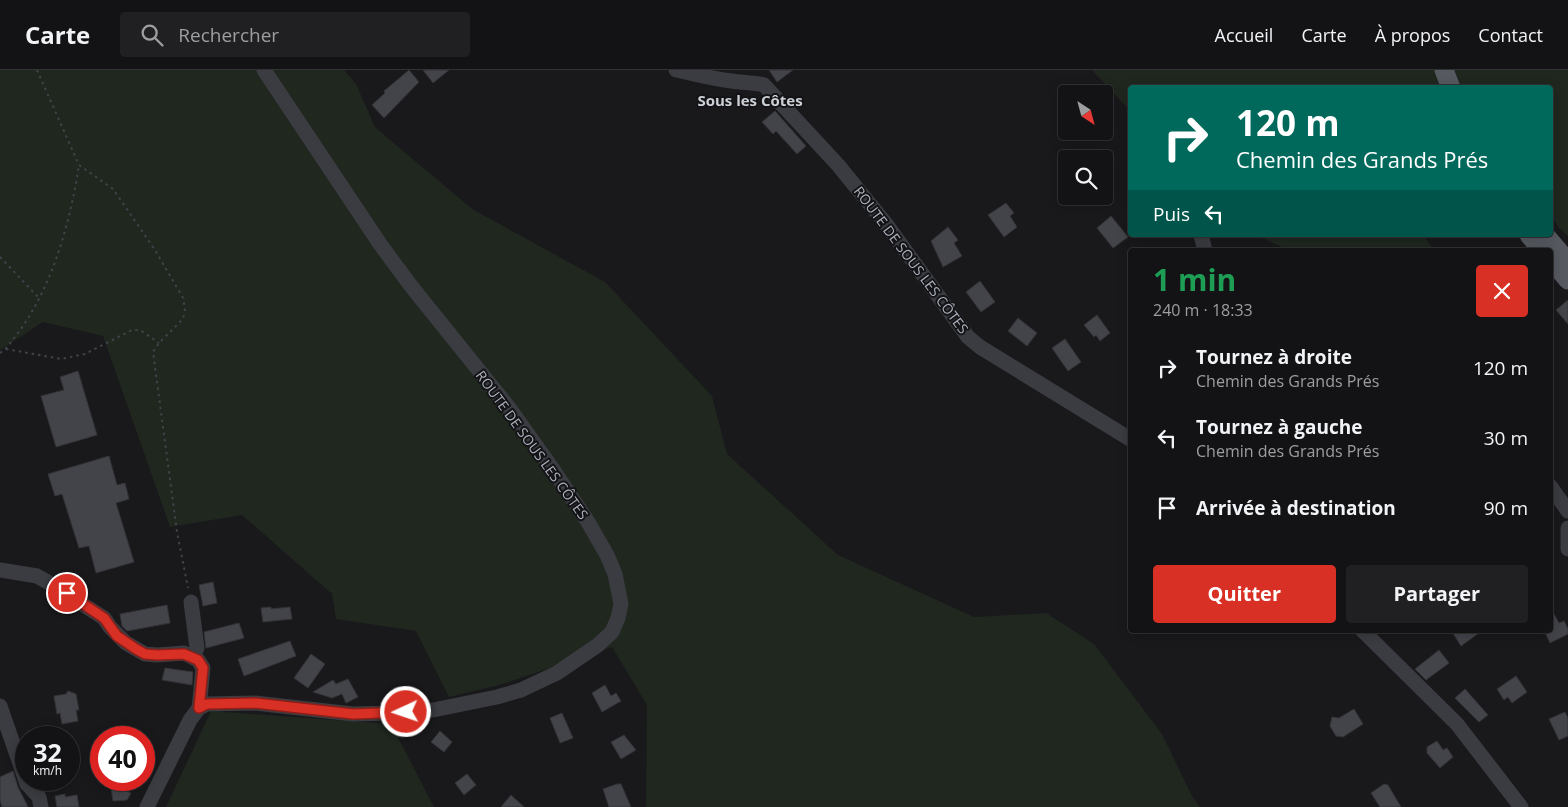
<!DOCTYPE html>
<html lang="fr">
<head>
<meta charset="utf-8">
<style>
  body { margin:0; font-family:"Open Sans",sans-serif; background:#202022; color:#f1f3f6; height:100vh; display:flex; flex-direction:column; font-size:19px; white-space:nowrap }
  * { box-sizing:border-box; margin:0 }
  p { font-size:16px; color:#9d9ea0 }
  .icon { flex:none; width:28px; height:28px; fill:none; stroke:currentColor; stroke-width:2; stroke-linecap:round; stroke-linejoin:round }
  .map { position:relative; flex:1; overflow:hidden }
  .side { position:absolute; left:1128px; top:178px; width:425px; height:385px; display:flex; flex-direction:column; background:#131315; border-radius:5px; box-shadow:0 2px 12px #0003,0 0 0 1px #323234 }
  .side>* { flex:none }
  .guide { position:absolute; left:1128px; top:15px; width:425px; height:152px; border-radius:5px; box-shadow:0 2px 12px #0003,0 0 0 1px #323234; background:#00695c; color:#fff; overflow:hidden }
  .needle { width:32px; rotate:144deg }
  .buttons { position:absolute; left:1058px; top:15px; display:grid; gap:10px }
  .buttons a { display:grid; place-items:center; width:55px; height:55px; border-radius:5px; background:#131315; box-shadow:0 2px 12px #0003,0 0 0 1px #323234; font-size:25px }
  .speed { position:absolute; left:15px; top:656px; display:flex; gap:10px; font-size:25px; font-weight:700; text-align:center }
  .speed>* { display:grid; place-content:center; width:65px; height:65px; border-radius:50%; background:#131315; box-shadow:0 2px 12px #0003,0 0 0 1px #323234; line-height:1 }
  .speed small { font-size:12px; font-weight:400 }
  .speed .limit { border:8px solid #d22; background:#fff; color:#111 }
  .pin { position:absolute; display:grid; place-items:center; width:42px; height:42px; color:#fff; margin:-21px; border:2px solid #fff; border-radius:50%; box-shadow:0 1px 5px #0007 }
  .me { position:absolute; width:55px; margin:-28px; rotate:267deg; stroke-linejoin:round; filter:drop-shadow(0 0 4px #0008) }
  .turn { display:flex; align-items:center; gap:18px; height:105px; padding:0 25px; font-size:22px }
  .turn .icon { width:65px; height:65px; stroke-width:2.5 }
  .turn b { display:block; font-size:35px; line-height:42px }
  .then { display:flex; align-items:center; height:48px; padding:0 25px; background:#0003; gap:10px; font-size:19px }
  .round { display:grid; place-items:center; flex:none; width:52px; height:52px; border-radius:5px; background:#202022 }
  .summary { display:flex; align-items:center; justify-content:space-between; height:85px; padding:0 25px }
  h1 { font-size:30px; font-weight:700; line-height:38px; color:#1e9e55 }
  .primary-button { display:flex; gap:10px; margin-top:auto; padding:10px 25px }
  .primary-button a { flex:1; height:58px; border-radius:5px; background:#d93025; color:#fff; font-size:20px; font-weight:700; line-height:58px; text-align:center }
  .primary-button a+a { background:#202022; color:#f1f3f6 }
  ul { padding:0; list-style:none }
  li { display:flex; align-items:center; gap:15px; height:70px; padding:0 25px }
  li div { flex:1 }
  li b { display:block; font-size:19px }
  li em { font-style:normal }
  header { display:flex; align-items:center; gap:30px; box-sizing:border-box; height:70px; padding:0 25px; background:#131315; border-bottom:1px solid #323234 }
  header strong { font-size:24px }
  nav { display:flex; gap:28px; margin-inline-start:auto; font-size:18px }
  .search { width:350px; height:45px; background:#202022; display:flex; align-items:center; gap:12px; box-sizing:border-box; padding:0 18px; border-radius:5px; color:#9d9ea0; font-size:19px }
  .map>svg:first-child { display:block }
</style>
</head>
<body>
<header>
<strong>Carte</strong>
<div class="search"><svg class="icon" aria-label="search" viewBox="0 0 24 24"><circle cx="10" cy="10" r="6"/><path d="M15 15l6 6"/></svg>Rechercher</div>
<nav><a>Accueil</a><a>Carte</a><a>À propos</a><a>Contact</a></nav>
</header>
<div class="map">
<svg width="1568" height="737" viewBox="0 0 1568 737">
  <rect width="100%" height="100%" fill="#19191c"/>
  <path fill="#1f271f" d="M0,0H344L356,14L375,57L472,139L605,212L712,326L727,384L838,485L974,547L1046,543L1094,574L1162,664L1192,726L1200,737H646L647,635L612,577L503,614L449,627L416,561L336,549L332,524L242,445L170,457L103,266L43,252L0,280Z
    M1092,0H1568V166L1559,158L1550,144V18H1130V41Z
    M1256,165H1424L1433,180H1288Z
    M211,641L391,654L434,737H166Z"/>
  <path fill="#434449" stroke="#333338" d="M409,0L419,12L384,48L372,35L385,23L384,21Z
    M423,0H449L433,13Z
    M769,0H793L777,12Z
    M775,41L806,76L797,84L776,61L773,64L762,52Z
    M1006,133L1014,143L1010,146L1017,157L1004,167L988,145Z
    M1111,146L1128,167L1113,178L1097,158Z
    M948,157L958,170L954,173L962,186L943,197L931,171Z
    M980,211L995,232L981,242L966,222Z
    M1568,230V254L1556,240Z
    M1097,245L1110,263L1100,271L1096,265L1094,267L1084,255Z
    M1018,248L1037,263L1027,276L1008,261Z
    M1065,269L1081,292L1068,301L1052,278Z
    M78,301L97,365L56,377L41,326L64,320L60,307Z
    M109,386L117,415L125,413L129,429L116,433L134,492L96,503L89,476L79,478L62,424L55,426L48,404Z
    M213,512L217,533L203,536L199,515Z
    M167,535L170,553L127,561L122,556L120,544Z
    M271,537V539L290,537L292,549L263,552L261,538Z
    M1550,537L1559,553L1564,551L1568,559V564L1550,573L1544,560H1550Z
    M239,553L244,568L206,578L204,562Z
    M1451,560H1483L1461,576Z
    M290,571L296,586L244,606L238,589Z
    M1439,580L1449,593L1426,610L1415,599Z
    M311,584L325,594L308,618L294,608Z
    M165,598L193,602L192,615L162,610Z
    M1516,606L1527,622L1512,633L1508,627L1504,630L1497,619Z
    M348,609L358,627L346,633L342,624L332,628L313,622L333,610L336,614Z
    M605,615L611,626L616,623L621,631L602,642L592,623Z
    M1465,619L1488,645L1479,652L1455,628Z
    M68,621L76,624L79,640H76L78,651L62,654L60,643L57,644L54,626L66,624Z
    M1354,639L1363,654L1343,667L1336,666L1330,656L1332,647L1339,648Z
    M1565,642L1568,648V666L1559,670L1549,649Z
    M562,643L573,668L560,673L550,648Z
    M440,661L452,672L444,682L431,672Z
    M624,665L636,680L621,689L611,672Z
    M1437,671L1443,680L1447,678L1453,687L1440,698L1427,683V677Z
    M13,701L18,717L28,737H2L0,730V707Z
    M467,704L476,715L464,725L455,713Z
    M110,710H124L126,721L131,723L127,730L113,731Z
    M617,714H621L631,737H609L603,719Z
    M1384,714L1388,715L1401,737H1380L1371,723Z
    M65,724V727L77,725L79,737H57L55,726Z
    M511,725L524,737H501Z"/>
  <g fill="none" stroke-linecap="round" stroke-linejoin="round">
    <path stroke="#404348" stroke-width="2" stroke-dasharray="2.5 4" stroke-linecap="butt" d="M37,0L79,95L113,119L155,180L183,228L185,239L183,249L159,273L153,282L177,462L188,518
      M0,187L40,229
      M6,279L61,289L85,284L132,260H140L159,273
      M0,283C8,278 12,270 18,263C53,215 70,153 79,95"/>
    <path stroke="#3a3c41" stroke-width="15" d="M676,0C695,4 713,9 732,11C743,13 753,12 764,15L838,95L886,154L968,267L980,277L1130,369
      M1201,165L1205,180
      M1550,416L1568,441
      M1568,458V479
      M0,500L37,506L51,514L104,548L110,557L126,573L145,584L157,585L184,583L198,590L203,598L199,638
      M191,532L197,578L193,586
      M1362,560L1457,654L1521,737
      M0,636L27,714L39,727L41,737
      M147,737L190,650L199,638L207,634L255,633L353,644L393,643L433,640L497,627L521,620L557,603L598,575L612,562L618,548L621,534L615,504L607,485L588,452L550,395L510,339L411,216L380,174L264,0"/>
    <path stroke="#565960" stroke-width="19" d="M1444,0L1451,18
      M1529,165L1542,180
      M1545,165L1568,192
      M1550,189L1568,210"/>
  </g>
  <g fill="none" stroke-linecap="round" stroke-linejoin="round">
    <defs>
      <path id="route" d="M67,523L104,548L117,566L136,579L145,584L157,585L184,584L198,590L203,598L199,638L207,634L255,633L353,644L406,642"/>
    </defs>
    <use href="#route" stroke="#8d1f18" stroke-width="12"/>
    <use href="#route" stroke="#d93025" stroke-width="9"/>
  </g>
  <g text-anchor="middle" stroke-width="4" stroke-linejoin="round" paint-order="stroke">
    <g font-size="14" fill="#abb1bc" stroke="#141417">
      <text transform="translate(911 190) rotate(53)" y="5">ROUTE DE SOUS LES CÔTES</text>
      <text transform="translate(532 375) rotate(54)" y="5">ROUTE DE SOUS LES CÔTES</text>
    </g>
    <g font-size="15" font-weight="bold" fill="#ccd0d7" stroke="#141417">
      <text x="750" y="36">Sous les Côtes</text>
    </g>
  </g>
</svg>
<div class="buttons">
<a><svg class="needle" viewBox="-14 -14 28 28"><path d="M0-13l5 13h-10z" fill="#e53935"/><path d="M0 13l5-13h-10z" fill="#9d9ea0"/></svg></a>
<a><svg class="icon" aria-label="search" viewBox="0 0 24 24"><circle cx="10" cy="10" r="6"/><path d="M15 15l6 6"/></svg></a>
</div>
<div class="speed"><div>32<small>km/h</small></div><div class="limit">40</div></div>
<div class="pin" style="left:67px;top:523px;background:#d93025"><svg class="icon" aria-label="arrive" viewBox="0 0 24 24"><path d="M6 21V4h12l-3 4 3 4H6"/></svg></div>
<svg class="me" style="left:406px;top:642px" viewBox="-20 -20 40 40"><circle r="17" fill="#d93025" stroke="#fff" stroke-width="3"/><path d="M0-11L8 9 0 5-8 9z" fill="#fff"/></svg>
<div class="guide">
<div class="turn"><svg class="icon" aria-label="right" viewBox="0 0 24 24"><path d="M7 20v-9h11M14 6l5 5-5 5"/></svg><div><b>120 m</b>Chemin des Grands Prés</div></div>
<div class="then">Puis<svg class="icon" aria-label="left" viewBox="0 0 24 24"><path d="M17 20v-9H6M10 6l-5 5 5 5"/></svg></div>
</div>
<section class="side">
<div class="summary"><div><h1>1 min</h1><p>240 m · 18:33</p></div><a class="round" style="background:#d93025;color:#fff"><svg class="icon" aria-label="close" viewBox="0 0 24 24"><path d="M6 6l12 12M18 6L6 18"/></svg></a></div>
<ul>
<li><svg class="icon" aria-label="right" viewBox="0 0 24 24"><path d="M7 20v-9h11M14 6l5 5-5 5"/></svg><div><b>Tournez à droite</b><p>Chemin des Grands Prés</p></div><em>120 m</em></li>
<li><svg class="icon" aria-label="left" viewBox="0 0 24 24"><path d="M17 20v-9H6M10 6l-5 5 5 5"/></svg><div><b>Tournez à gauche</b><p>Chemin des Grands Prés</p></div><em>30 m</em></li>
<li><svg class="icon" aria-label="arrive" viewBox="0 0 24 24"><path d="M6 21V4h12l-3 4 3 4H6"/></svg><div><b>Arrivée à destination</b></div><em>90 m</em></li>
</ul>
<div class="primary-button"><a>Quitter</a><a>Partager</a></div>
</section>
</div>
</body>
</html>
